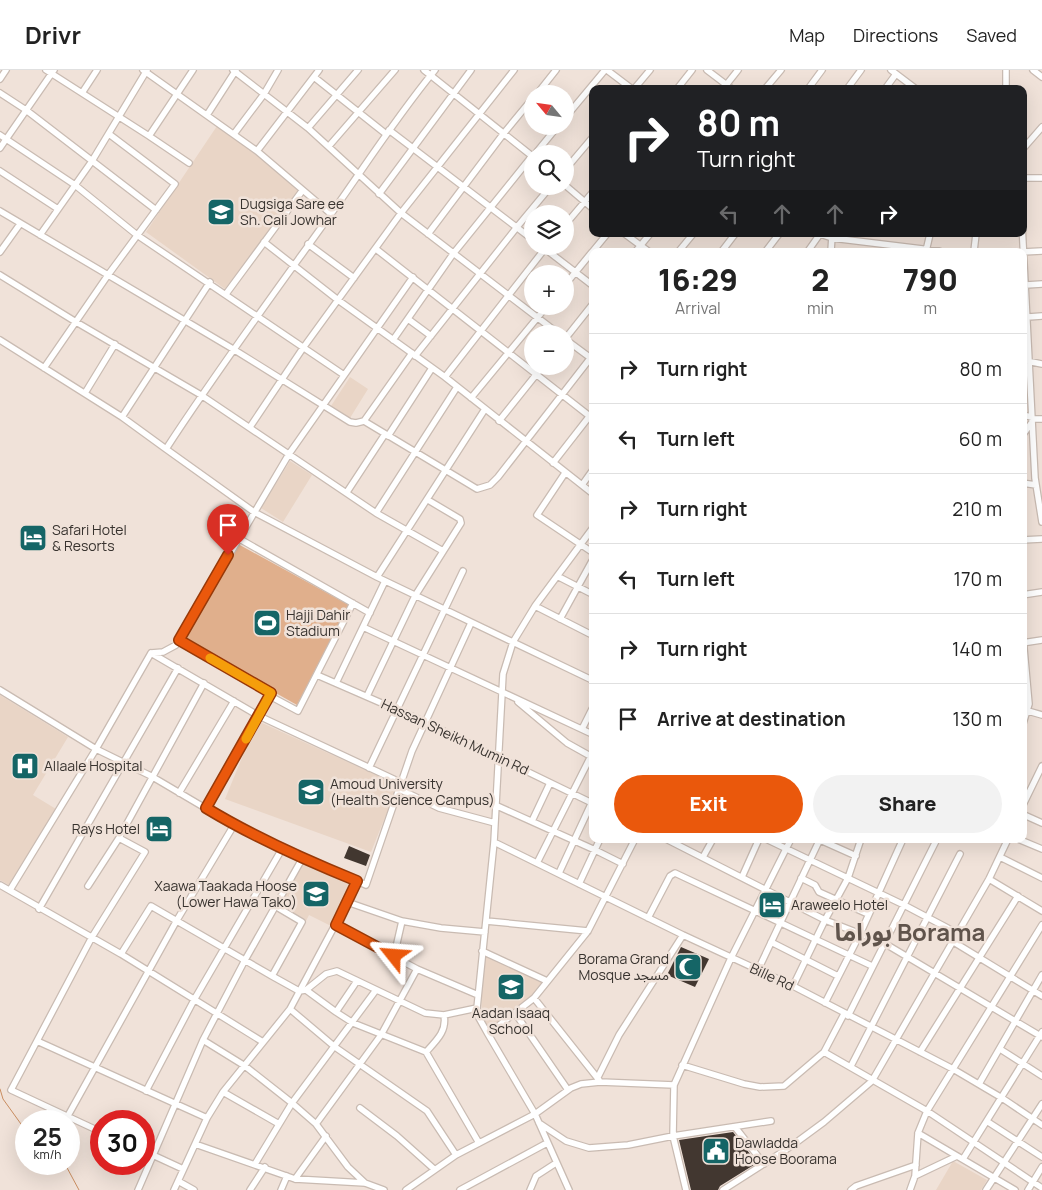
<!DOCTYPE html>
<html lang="en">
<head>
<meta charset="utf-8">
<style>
  body { margin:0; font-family:Manrope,"Noto Sans Arabic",sans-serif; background:#f2f2f2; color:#222; height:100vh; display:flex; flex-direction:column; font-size:19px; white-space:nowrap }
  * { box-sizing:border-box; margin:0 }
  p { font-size:16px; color:#767676 }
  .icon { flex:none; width:28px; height:28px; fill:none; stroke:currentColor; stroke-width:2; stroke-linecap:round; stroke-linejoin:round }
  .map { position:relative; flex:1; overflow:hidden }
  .side { position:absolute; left:589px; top:178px; width:438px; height:595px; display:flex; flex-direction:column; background:#fff; border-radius:10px; box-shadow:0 5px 20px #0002 }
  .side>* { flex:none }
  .hud { position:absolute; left:589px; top:15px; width:438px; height:152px; border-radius:10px; box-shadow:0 5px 20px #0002; background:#202124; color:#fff; overflow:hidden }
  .needle { width:32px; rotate:299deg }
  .tools { position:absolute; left:524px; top:15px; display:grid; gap:10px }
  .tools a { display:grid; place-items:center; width:50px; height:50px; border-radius:50%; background:#fff; box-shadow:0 5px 20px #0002; font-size:25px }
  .speed { position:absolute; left:15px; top:1040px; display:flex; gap:10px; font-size:25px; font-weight:700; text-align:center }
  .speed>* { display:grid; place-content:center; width:65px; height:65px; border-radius:50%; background:#fff; box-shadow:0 5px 20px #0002; line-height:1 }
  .speed small { font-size:12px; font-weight:400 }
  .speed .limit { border:8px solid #d22; background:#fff; color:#111 }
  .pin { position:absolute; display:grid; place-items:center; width:42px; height:42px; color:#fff; margin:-51px -21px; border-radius:50% 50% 50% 0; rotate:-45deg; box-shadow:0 0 5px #0007 }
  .pin .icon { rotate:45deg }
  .me { position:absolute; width:55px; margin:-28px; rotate:298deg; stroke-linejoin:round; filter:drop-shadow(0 0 4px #0008) }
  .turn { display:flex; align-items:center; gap:18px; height:105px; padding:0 25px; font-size:22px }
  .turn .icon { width:65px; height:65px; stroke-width:2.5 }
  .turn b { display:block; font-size:35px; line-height:42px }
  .lanes { display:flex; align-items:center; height:48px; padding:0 25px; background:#0003; justify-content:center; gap:25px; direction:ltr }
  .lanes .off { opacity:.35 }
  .eta { display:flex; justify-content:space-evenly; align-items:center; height:85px; text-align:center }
  .eta b { font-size:30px; font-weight:800; line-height:35px }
  .button { display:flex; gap:10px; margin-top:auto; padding:10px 25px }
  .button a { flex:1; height:58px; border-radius:30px; background:#ea580c; color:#fff; font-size:20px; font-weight:800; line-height:58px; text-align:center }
  .button a+a { background:#f2f2f2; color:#222 }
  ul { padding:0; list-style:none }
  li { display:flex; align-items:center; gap:15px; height:70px; padding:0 25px; border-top:1px solid #e0e0e0 }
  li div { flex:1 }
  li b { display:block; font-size:19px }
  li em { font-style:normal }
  header { display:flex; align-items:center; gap:30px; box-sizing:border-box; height:70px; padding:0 25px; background:#fff; border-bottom:1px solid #e0e0e0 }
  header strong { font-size:24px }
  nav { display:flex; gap:28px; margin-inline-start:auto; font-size:18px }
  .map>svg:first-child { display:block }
</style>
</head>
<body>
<header>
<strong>Drivr</strong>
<nav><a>Map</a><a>Directions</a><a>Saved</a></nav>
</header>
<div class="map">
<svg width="1042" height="1120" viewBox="0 0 1042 1120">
  <rect width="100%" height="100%" fill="#f0e2d9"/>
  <path fill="#e9d5c6" d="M217,56L267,93L299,122L225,219L146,162Z
    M350,307L368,319L350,348L331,336Z
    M290,391L312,405L283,452L261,438Z
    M0,625L68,667L33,725L56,739L9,815L0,810Z
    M260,652L398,715L371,782L225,729L253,661Z
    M303,793L352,813L331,856L309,845L306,851L279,835Z
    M485,886L544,911L532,926L513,942L488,959L482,944L481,923Z
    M953,1091L987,1110L981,1120H936Z"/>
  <path fill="#e0af8c" d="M238,474L349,535L297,635L184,571Z"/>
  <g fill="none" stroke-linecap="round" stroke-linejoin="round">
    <path stroke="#c98d60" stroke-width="1" d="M0,1019L3,1029L26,1061
      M65,1094L79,1120"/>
  </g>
  <path fill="#423730" d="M349,776L370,785L366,796L344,788Z
    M768,826L782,833L777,844L762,837Z
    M681,877L709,889L695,917L667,905Z
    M733,1062L757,1093L720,1116L718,1120H691L679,1070Z"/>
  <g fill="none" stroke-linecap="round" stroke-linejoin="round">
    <defs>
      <path id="minor" d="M46,0L149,66L189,93
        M143,0L257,81L331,144
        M233,0L308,58L401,143L559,264
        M424,0L532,86
        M607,0L632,19
        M707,0L732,19
        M891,0L916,19
        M1006,0V19
        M1033,0L1042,7
        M314,7L386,64
        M0,9L6,0
        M634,19L650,0
        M677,19L692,0
        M723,19L738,0
        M765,19L781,0
        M808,19L822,0
        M847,19L861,0
        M885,19L896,4
        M0,23L26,40L156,140
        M82,23L97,0
        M537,24L556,0
        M207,45L236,0
        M565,48L605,0
        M308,58L358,0
        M389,60L532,169
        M234,64L264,24L278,0
        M0,65L75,115L137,165L344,305
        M149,66L193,0
        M329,76L395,0
        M0,78L54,0
        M1022,80L1042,57
        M257,81L319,0
        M535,84L558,56
        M565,100L592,68
        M0,101L58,139
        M1022,108H1042
        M565,115L592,138
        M379,124L471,0
        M0,141L233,279L350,352L356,353L364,351L477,419L490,415L498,407L592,286
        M1022,154L1035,408L1042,452
        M565,155L592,123
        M428,164L504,63L532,29
        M625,164L648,181
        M820,164L832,168L939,181
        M40,165L92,91L147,0
        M264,172L338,230L445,307L592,423
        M308,174L354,208
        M544,178L592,215
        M376,179L592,348
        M593,181L607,164
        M636,181L650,164
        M679,181L693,164
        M722,181L735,164
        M766,181L779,164
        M808,181L820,164
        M831,181L832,166
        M926,181L930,164
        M974,181L976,164
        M0,182L20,154
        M1022,182L1042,181
        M0,205L76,252L201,325L376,443L443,481
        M565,215L592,182
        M1026,215L1042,214
        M226,224L302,121
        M1028,247L1042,246
        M408,249L431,266
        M565,269L592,235
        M565,269L592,289
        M0,270L122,347L166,379C218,299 275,222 331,144C365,96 397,46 435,0
        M393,270L453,184L532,86
        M415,286L517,157L551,116
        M1022,290L1042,294
        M44,298L108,205L175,114L109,64
        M445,307L547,176
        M85,323L115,274
        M471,328L547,236
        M1022,345L1032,347
        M122,347L210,212
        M1032,349H1042
        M364,351L412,283
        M499,351L543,296
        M250,357L303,278L401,143L514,0
        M388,366L432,298
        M1022,366L1032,352
        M166,379L254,442L377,507L592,610
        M553,393L592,343
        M565,403L537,445L592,482
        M1022,413L1036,415
        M582,415L592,401
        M347,422L385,364
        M376,443L457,317
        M238,468L370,543
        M1022,470L1042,469
        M557,506L592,524
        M377,507L485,339
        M1022,525L1042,522
        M535,536L592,565
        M560,549L592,491
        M1022,556L1029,634L1022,657
        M363,557L592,664
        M179,570L271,623L270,626
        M1022,573L1042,570
        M317,605L425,652L592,733
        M336,613L385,511
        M0,620L96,679L151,706L234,755L302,789L357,811L335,855L290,939L223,1022L207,1048L174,1120
        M367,626L415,526L461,453L460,449L428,430
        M518,632L567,673L592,687
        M1028,641L1042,645
        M582,659L592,639
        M369,698L463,501
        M402,713L259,646L151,583L163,582L176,575L289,384L413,207
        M399,719L439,738L495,753
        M179,723L234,631
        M495,735L595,780L623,794
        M1022,737L1042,696
        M206,738L270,626L298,641L353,533
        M1022,744L1042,753
        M532,751L550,713
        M666,769L825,850L884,873L1042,967
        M766,769L904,835L957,863
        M818,769L856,786
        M1018,769L1042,779
        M494,772L683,865L793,916L953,999L1002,1028L1042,1055
        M703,787L713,769
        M1000,787L1042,808
        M537,793L592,684
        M559,803L592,732
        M742,807L759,769
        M801,808L815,815L819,822L868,844
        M989,809L1042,841
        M357,811L366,815L412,681L471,553
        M579,814L600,769
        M0,815L121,884L263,972
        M88,816L119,768L204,613
        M10,820L96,679L151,583
        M347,832L402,851L441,858L485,862
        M39,839L178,598
        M648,848L670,806L675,803L872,896
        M486,851L588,861
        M335,855L417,899L478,925
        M952,871L1042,926
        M771,872L838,906
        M482,881L547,911
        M121,884L151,836L272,906L299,921L306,920L336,942L353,953L426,982L479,1073
        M394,886L402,851
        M758,900L820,769
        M272,906L302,852L275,836
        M793,916L825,850L848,808L861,769
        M306,920L326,904L337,901L425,943L444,945L477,938
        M534,928L599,1010
        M825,933L860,864L903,769
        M290,939L335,977L427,1041L456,1085
        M336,942L357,911
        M515,943L568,1020
        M848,946L937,769
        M488,964L534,928L588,861L635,769
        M203,970L245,996L292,1033L316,1054L348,1097L365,1113
        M37,971L207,1048
        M1000,979L1042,1006
        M426,982C437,970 447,961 444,945
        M824,982L927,1041L1042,1118
        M920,982L1018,826
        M682,995L744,1014L760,1017L784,1016L824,982L844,944
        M851,996L960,784
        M598,1007L619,965L683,865
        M979,1014L1042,905
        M146,1021L194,930L282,779
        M223,1022L279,1054
        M360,1038L397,1066L434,1099
        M65,1051L177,850L234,755
        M988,1052L1042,1087
        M539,1053L566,1071L589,1078L628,1075L673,1066L771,1051
        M316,1054L381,965L417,899
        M735,1057L764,1094
        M101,1062L11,1020L92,867L145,782L119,768
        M918,1063L1015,1120
        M195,1074L295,1109L365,1113L384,1120
        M144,1081L183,1099
        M963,1089L1042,962
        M255,1094L292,1033L376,920
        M915,1106L957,1086
        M295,1109L326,1066
        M178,1111L194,1120
        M138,1120L203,970L245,890L302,789
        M250,1120L265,1097
        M281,1120L287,1106
        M406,1120L456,1085L535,1044L571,1018L581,1014L600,1012L674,1015
        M460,1120L547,1073
        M530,1120L536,1106L556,1093
        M569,1120L535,1044L488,964L479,948L477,938L494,772L503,604L513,572L535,536L592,459
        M686,1120L673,1066L674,1015L731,888L791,769
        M723,1120L790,1077L824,1052L872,1011L989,809L1008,769
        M851,1120L856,1116L916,1095
        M910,1120L915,1106L918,1063L927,1041L1042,855
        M986,1120L1042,1034
        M1028,1120L1042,1097"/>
    </defs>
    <use href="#minor" stroke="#c9bbb2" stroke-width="8"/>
    <use href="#minor" stroke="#fff" stroke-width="5.5"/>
  </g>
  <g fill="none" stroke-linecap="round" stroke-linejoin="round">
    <defs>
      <path id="route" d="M228,485L179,570L271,623L206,738C254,767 305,790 357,811L336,855L394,886"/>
    </defs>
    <use href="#route" stroke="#983908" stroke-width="12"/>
    <use href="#route" stroke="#ea580c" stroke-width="9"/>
    <path stroke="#f59e0b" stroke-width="9" d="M210,588L271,623L246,669"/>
  </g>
  <defs>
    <symbol id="school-square" viewBox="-11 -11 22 22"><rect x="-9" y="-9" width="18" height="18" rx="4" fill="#156566" stroke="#f0e2d9"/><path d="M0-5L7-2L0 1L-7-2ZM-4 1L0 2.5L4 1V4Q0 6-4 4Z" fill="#fff"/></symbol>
    <symbol id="hotel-square" viewBox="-11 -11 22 22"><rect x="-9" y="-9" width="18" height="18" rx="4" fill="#156566" stroke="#f0e2d9"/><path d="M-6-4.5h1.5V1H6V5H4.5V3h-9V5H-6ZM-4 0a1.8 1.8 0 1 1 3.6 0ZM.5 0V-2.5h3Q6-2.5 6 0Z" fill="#fff"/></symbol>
    <symbol id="stadium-square" viewBox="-11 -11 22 22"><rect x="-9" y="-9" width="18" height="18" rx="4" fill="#156566" stroke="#f0e2d9"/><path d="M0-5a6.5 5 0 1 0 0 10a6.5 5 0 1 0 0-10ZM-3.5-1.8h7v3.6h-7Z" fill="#fff"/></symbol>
    <symbol id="hospital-square" viewBox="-11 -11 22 22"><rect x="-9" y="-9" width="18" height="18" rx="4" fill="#156566" stroke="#f0e2d9"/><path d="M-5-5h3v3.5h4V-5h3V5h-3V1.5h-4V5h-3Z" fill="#fff"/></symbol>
    <symbol id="university-square" viewBox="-11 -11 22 22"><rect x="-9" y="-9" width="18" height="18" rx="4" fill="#156566" stroke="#f0e2d9"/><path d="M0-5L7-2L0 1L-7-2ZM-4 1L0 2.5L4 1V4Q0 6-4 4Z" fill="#fff"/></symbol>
    <symbol id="mosque-square" viewBox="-11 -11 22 22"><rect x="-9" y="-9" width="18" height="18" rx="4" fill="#156566" stroke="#f0e2d9"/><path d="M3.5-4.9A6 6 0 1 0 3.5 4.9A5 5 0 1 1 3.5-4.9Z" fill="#fff"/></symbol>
    <symbol id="civic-square" viewBox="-11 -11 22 22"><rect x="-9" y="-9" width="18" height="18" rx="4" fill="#156566" stroke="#f0e2d9"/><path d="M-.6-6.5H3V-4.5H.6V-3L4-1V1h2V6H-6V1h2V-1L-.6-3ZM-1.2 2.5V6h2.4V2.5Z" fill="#fff"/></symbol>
  </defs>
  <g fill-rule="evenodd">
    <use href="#school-square" x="205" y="126" width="32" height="32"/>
    <use href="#hotel-square" x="17" y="452" width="32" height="32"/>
    <use href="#stadium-square" x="251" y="537" width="32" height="32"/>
    <use href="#hospital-square" x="9" y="680" width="32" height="32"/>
    <use href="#university-square" x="295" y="706" width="32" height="32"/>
    <use href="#hotel-square" x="143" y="743" width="32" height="32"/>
    <use href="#school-square" x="300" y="808" width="32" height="32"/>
    <use href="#hotel-square" x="756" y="819" width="32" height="32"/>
    <use href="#mosque-square" x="672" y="881" width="32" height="32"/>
    <use href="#school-square" x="495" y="901" width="32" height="32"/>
    <use href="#civic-square" x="700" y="1065" width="32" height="32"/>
  </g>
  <g text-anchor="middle" stroke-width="5" stroke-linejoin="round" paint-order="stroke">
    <g font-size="14" fill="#38332f" stroke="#f0e2d9" text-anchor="start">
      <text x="240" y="139">Dugsiga Sare ee<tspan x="240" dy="16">Sh. Cali Jowhar</tspan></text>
      <text x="52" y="465">Safari Hotel<tspan x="52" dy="16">&amp; Resorts</tspan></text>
      <text x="286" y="550">Hajji Dahir<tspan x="286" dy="16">Stadium</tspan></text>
      <text x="44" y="701">Allaale Hospital</text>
      <text x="330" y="719">Amoud University<tspan x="330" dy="16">(Health Science Campus)</tspan></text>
      <text x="140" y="764" text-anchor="end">Rays Hotel</text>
      <text x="297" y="821" text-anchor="end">Xaawa Taakada Hoose<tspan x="297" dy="16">(Lower Hawa Tako)</tspan></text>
      <text x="791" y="840">Araweelo Hotel</text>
      <text x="669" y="894" text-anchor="end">Borama Grand<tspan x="669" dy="16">Mosque مسجد</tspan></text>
      <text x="511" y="948" text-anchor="middle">Aadan Isaaq<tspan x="511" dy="16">School</tspan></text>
      <text x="735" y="1078">Dawladda<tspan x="735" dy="16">Hoose Boorama</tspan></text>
    </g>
    <g font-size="14" fill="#38332f" stroke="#f0e2d9">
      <text transform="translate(455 667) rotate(25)" y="5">Hassan Sheikh Mumin Rd</text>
      <text transform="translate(772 907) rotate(25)" y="5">Bille Rd</text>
    </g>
    <g font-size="24" font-weight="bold" fill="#60544c" stroke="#f0e2d9">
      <text x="910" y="871">بوراما Borama</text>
    </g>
  </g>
</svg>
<div class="tools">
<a><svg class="needle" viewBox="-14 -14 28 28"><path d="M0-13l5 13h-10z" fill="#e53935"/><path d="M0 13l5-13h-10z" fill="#767676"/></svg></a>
<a><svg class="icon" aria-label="search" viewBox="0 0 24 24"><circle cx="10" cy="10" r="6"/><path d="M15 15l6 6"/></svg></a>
<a><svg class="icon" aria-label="layers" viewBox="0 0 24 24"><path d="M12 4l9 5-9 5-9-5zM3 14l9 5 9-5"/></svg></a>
<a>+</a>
<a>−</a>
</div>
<div class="speed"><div>25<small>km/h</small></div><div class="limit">30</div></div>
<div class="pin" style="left:228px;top:485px;background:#d93025"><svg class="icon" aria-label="arrive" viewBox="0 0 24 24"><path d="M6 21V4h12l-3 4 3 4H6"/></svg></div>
<svg class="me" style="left:394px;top:886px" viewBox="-20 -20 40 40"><path d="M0-17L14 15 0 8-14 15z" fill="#ea580c" stroke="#fff" stroke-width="4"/></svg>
<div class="hud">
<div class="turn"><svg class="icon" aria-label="right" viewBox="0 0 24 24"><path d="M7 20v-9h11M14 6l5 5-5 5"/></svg><div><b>80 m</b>Turn right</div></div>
<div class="lanes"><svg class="icon off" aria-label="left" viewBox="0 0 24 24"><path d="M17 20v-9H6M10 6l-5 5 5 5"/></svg><svg class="icon off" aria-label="ahead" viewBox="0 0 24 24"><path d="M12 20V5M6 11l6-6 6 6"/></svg><svg class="icon off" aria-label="ahead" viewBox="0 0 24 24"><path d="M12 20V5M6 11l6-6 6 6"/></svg><svg class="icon" aria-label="right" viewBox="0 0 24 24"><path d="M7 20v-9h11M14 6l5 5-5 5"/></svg></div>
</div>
<section class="side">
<div class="eta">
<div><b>16:29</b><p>Arrival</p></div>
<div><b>2</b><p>min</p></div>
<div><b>790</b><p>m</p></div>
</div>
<ul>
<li><svg class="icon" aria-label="right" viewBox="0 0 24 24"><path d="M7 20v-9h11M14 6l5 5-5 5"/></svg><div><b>Turn right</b></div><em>80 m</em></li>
<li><svg class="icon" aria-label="left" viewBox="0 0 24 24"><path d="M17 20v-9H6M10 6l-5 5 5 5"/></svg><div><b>Turn left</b></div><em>60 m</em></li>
<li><svg class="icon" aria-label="right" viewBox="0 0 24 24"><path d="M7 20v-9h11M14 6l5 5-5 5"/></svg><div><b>Turn right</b></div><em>210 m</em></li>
<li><svg class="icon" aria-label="left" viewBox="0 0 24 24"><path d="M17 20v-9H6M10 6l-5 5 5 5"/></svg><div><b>Turn left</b></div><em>170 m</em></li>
<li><svg class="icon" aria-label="right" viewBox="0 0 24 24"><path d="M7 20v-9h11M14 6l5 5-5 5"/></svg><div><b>Turn right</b></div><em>140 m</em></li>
<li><svg class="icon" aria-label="arrive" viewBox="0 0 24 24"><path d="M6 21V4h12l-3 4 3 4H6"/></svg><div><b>Arrive at destination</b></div><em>130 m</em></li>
</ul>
<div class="button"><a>Exit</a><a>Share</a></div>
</section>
</div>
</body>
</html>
